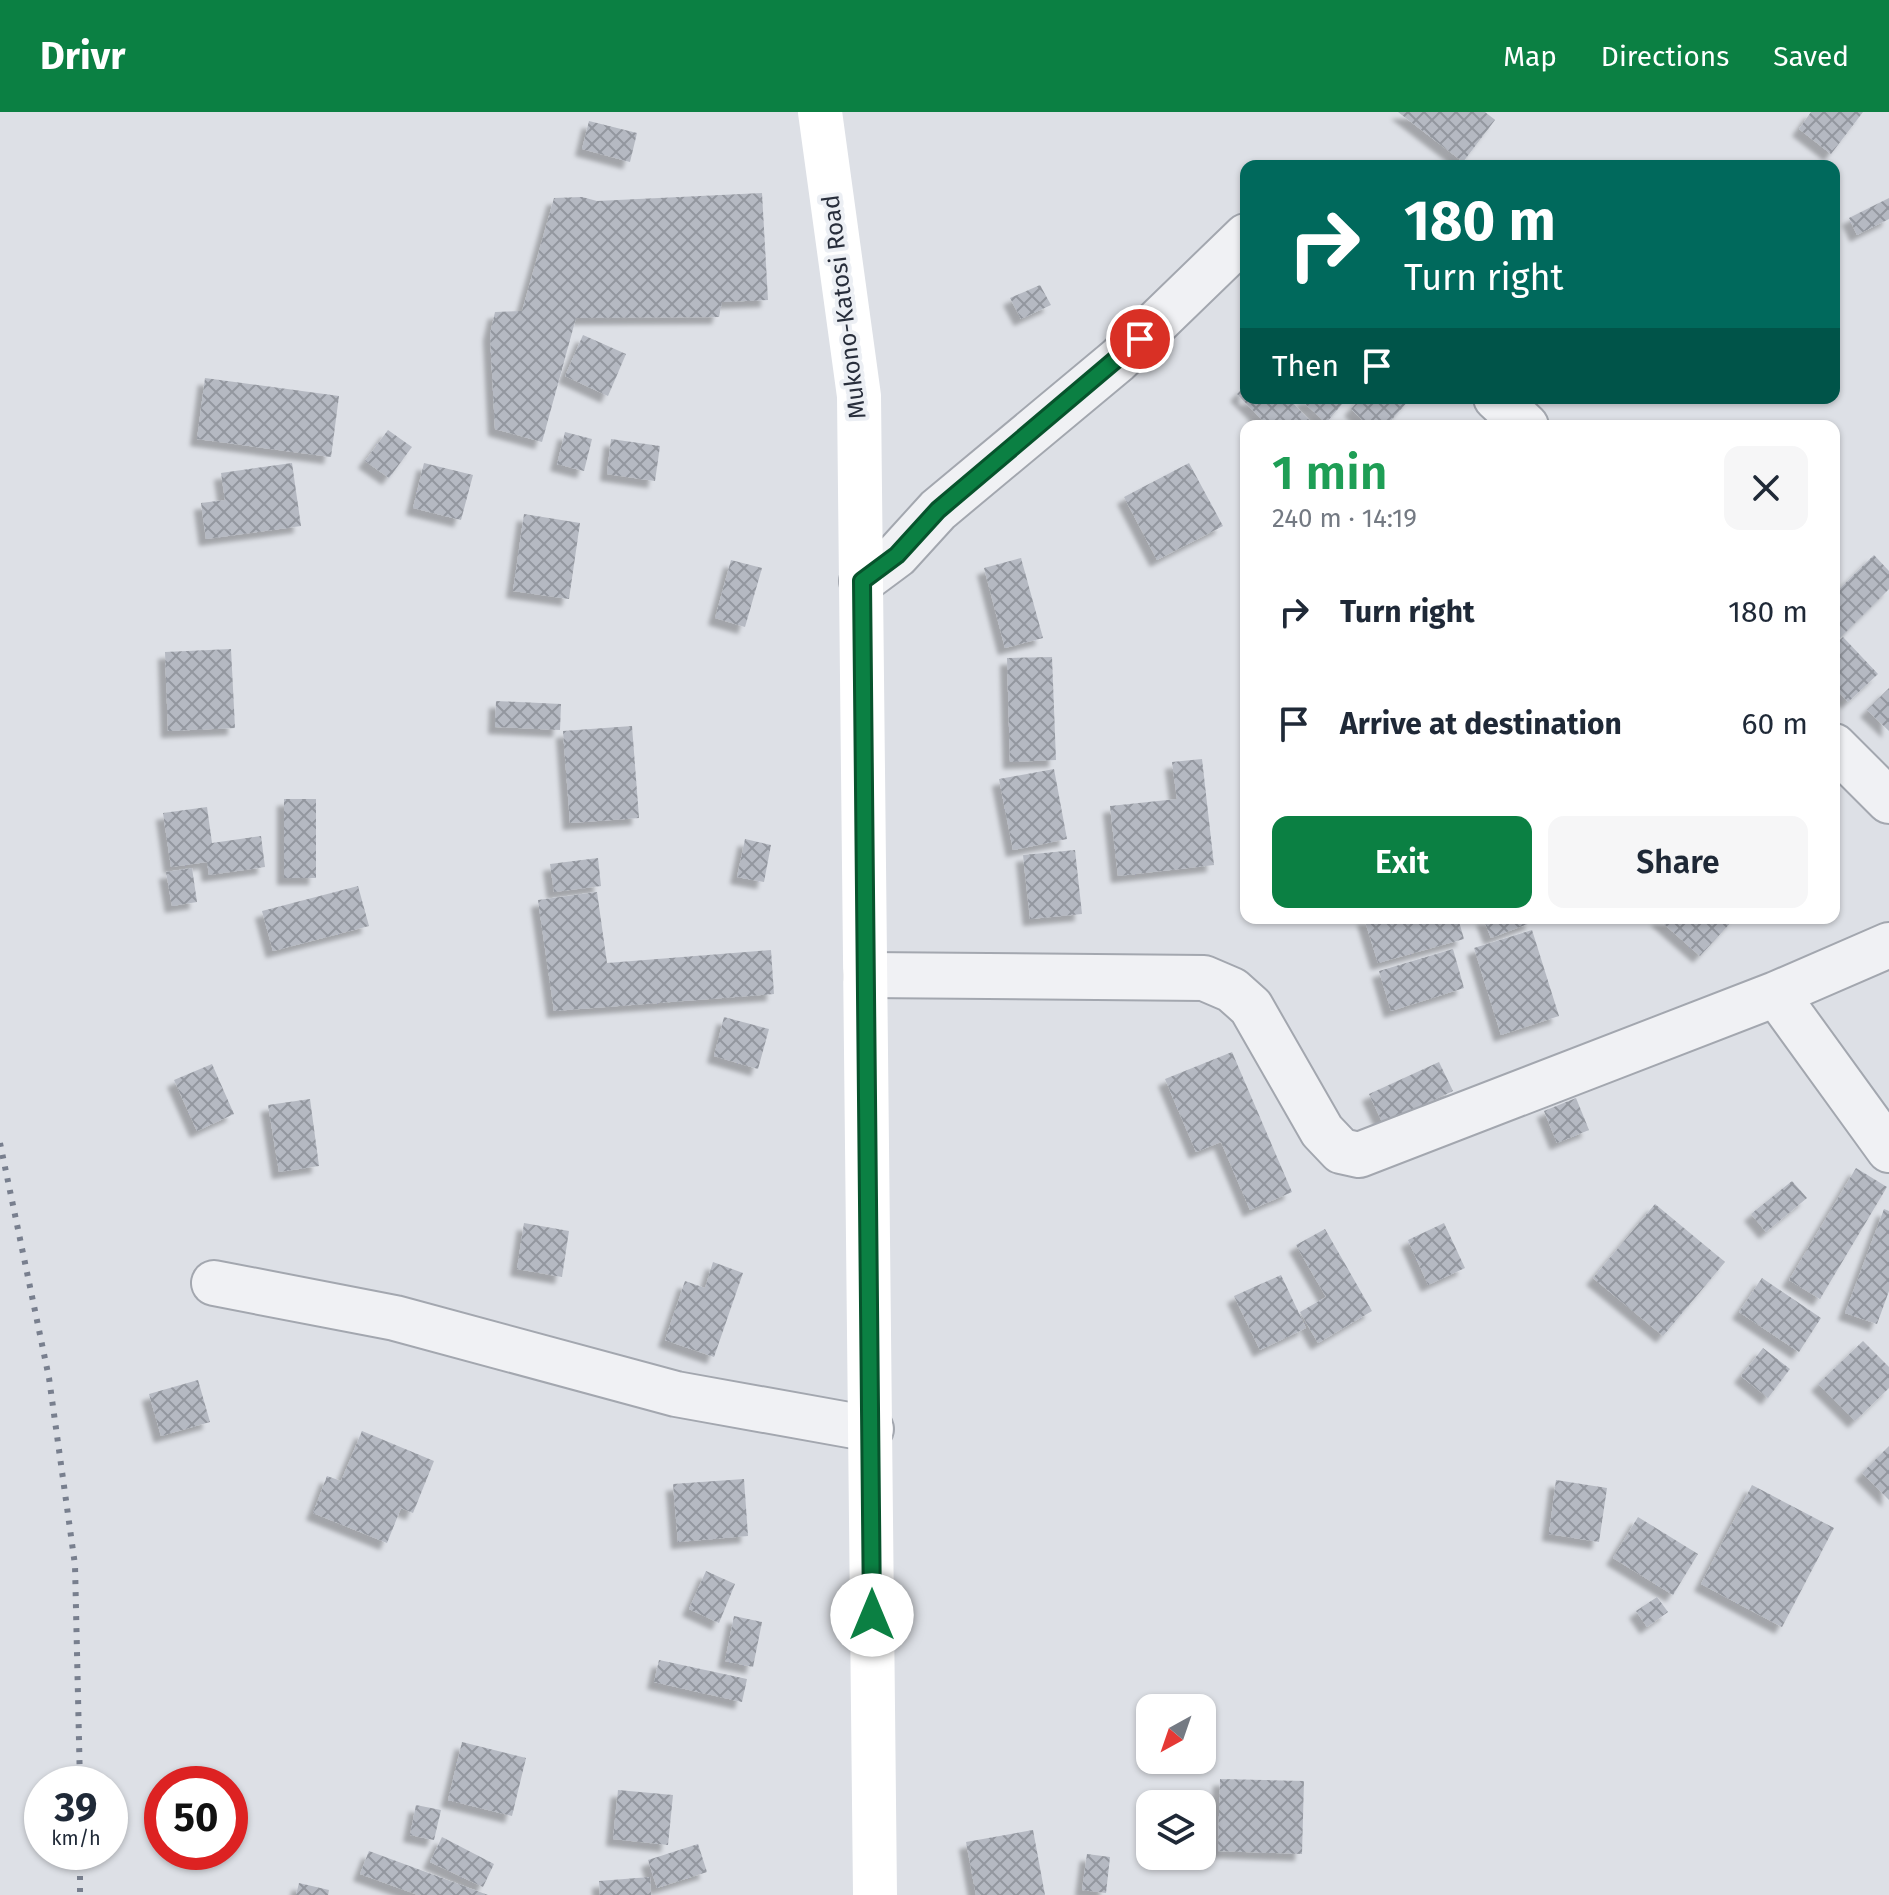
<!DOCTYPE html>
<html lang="en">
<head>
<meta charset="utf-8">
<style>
  body { margin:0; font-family:"Fira Sans",sans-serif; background:#f6f6f7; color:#1f2937; height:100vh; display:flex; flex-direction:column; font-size:30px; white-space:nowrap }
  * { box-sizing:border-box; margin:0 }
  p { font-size:26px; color:#747a83 }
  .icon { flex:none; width:44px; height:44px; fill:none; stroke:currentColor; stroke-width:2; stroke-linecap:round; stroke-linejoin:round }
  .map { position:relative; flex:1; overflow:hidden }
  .drawer { position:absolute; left:1240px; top:308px; width:600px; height:504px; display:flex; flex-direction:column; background:#fff; border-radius:16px; box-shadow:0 2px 6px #0004 }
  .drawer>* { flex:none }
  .banner { position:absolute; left:1240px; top:48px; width:600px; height:244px; border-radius:16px; box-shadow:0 2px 6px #0004; background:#00695c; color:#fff; overflow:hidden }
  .needle { width:52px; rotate:220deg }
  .controls { position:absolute; left:1136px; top:1582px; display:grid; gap:16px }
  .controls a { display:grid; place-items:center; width:80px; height:80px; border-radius:16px; background:#fff; box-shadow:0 2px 6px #0004; font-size:40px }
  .speed { position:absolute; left:24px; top:1654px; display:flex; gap:16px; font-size:40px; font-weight:700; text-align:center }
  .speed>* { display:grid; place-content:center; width:104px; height:104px; border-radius:50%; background:#fff; box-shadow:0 2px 6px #0004; line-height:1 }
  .speed small { font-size:20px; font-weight:400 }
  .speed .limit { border:12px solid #d22; background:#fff; color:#111 }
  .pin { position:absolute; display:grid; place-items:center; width:68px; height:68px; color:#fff; margin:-34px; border:4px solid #fff; border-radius:50%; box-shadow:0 2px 8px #0007 }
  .me { position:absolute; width:88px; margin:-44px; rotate:0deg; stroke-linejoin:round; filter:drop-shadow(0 0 6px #0008) }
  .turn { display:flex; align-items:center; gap:28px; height:168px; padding:0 32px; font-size:36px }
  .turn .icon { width:104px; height:104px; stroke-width:2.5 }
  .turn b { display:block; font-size:56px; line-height:68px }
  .then { display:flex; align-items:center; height:76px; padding:0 32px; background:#0003; gap:16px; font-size:30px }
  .round { display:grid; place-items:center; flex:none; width:84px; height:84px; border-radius:16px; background:#f6f6f7 }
  .summary { display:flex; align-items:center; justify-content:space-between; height:136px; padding:0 32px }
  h1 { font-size:48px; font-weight:600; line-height:60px; color:#1e9e55 }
  .cta { display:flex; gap:16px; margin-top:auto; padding:16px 32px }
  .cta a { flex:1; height:92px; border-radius:16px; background:#0b8043; color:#fff; font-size:32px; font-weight:600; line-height:92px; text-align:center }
  .cta a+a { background:#f6f6f7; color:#1f2937 }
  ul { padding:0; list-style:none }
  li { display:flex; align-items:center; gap:24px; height:112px; padding:0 32px }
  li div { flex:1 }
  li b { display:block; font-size:30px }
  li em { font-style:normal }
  header { display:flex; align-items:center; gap:48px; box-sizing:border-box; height:112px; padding:0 40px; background:#0b8043; color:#fff }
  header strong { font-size:38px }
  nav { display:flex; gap:44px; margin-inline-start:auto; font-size:28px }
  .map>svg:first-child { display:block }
</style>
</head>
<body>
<header>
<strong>Drivr</strong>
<nav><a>Map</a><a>Directions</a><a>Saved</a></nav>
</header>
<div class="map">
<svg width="1889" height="1783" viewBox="0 0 1889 1783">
  <defs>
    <pattern id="building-cross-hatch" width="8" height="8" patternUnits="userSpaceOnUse" patternTransform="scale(2)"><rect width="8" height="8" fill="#b5b9c2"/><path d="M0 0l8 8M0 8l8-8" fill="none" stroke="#93979f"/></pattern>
    <filter id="shadow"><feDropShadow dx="-7" dy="7" stdDeviation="2" flood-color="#0004"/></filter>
  </defs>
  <rect width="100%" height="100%" fill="#dde0e6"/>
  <path fill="url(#building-cross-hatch)" filter="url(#shadow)" d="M1398,0H1485L1495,8L1463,50Z
    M1811,0H1863L1831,42L1799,17Z
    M589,9L637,21L630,50L582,37Z
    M762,81L768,188L722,190L719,205L576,206L542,330L495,317L490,222L495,200L522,199L554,86L582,85L597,89Z
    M1889,86V107L1857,123L1849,106Z
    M1040,173L1051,193L1021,207L1010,186Z
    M583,223L626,242L608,284L565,264Z
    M205,266L339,284L331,345L197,327Z
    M1246,273V286H1288L1315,314H1268L1237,282Z
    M1306,286H1337L1343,291L1326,311L1303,290Z
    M1361,286H1411L1386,314H1369L1351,297Z
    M388,318L412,335L389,366L365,349Z
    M565,320L592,327L584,359L557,352Z
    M611,327L660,334L655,369L607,362Z
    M292,351L301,414L206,427L201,391L225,388L221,361Z
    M424,351L473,363L461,408L413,396Z
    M1189,351L1223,414L1157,448L1124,385Z
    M524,402L580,411L569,487L513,479Z
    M1874,443L1889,459V477L1834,532V482Z
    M1021,446L1043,526L1005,536L984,456Z
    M731,448L762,456L745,515L715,506Z
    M1843,525L1878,562L1848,590L1834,575V533Z
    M231,537L235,616L168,619L165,540Z
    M1052,545L1056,648L1010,650L1007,546Z
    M1889,576V619L1867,598Z
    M496,589L561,592L560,618L495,615Z
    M632,614L639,706L570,711L563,619Z
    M1202,647L1214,753L1118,764L1110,694L1177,687L1172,650Z
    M1054,657L1067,727L1013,738L999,667Z
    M284,687H316V766H284Z
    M207,695L212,731L261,724L265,755L209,763L207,750L171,755L163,701Z
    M745,727L771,733L764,770L737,765Z
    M1075,738L1082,802L1030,807L1023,743Z
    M598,746L601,774L554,780L550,752Z
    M192,756L197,790L172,794L166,760Z
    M358,774L369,814L273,839L262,799Z
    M597,780L607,851L771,838L774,882L554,899L538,788Z
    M1364,806H1458L1464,827L1378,851Z
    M1483,806H1531L1533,810L1491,826Z
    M1657,806H1735L1700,844Z
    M1532,818L1559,904L1501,923L1474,836Z
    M1453,837L1464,876L1391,899L1379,859Z
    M724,905L769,917L758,957L714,944Z
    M1232,940L1292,1080L1250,1098L1221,1030L1196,1040L1165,967Z
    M1439,950L1453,979L1383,1012L1369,982Z
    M212,952L234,1002L197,1019L174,968Z
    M1576,986L1589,1018L1557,1031L1544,999Z
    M310,987L319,1054L279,1060L268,993Z
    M1856,1056L1887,1075L1820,1187L1789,1168Z
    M1792,1069L1807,1086L1766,1120L1751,1102Z
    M1655,1092L1725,1150L1663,1224L1593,1166Z
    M1884,1097L1889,1099V1179L1877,1212L1845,1201Z
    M524,1111L569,1119L562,1165L517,1157Z
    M1444,1111L1465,1156L1428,1173L1408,1128Z
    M1325,1117L1372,1199L1318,1231L1300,1200L1326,1185L1296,1133Z
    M713,1150L743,1161L714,1245L665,1228L685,1169L705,1176Z
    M1281,1163L1306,1216L1260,1238L1234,1184Z
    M1762,1166L1821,1206L1799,1240L1739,1200Z
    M1863,1229L1889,1255V1276L1855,1309L1818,1272Z
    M1763,1236L1790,1257L1768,1286L1741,1264Z
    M198,1268L210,1310L161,1324L149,1282Z
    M362,1319L434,1349L413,1401L401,1396L387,1431L313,1401L327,1364L341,1369Z
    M1889,1334V1388L1862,1361Z
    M744,1367L748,1424L678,1430L673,1372Z
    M1556,1368L1607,1376L1599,1430L1549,1422Z
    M1752,1373L1834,1416L1782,1515L1701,1472Z
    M1638,1405L1698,1442L1673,1483L1613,1446Z
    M706,1459L735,1472L719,1511L689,1497Z
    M1657,1485L1668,1500L1647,1515L1636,1499Z
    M734,1504L762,1510L753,1555L725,1549Z
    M659,1548L747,1567L742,1590L654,1570Z
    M462,1630L526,1646L512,1704L448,1688Z
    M1220,1667L1304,1669L1302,1742L1218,1739Z
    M618,1678L673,1683L668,1733L613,1727Z
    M416,1693L441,1698L434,1728L410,1723Z
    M1033,1718L1045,1783H976L966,1730Z
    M442,1725L494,1752L483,1775L430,1750Z
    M698,1732L707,1760L657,1776L648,1748Z
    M369,1739L488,1783H418L360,1762Z
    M1087,1742L1110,1745L1106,1781L1082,1778Z
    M650,1765L651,1783H600L599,1769Z
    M299,1771L329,1778L328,1783H296Z"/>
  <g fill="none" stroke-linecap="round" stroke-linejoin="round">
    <defs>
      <path id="street" d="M1496,286L1526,314
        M862,469L897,443L938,398L1118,248L1246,124
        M1834,634L1889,689
        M867,863L1204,866L1232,878L1251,895L1322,1019L1341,1039L1359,1043L1776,882L1889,1038
        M1776,882L1889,833
        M214,1171L395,1206L676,1282L871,1317"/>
    </defs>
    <use href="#street" stroke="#a3a7af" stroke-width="48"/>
    <use href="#street" stroke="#f0f1f4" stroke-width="44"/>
    <path stroke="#fff" stroke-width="44" d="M820,0L859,284L875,1783"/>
    <path stroke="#787f8e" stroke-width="6" stroke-dasharray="4 8" stroke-linecap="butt" d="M0,1031L49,1266L75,1453L80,1672
      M80,1740V1783"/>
  </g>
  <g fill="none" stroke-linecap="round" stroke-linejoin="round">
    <defs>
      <path id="route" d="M872,1503L862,469L897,443L938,398L1140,227"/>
    </defs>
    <use href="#route" stroke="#07532c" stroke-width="20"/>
    <use href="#route" stroke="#0b8043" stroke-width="14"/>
  </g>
  <g text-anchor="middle" stroke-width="8" stroke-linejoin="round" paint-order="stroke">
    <g font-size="24" fill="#282e3b" stroke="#eceff4">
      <text transform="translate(844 195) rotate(-97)" y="8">Mukono-Katosi Road</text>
    </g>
  </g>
</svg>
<div class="controls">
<a><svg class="needle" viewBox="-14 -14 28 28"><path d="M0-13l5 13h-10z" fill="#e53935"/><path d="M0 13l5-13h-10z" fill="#747a83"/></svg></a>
<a><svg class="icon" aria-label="layers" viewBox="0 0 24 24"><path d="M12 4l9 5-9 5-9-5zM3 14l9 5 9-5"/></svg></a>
</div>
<div class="speed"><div>39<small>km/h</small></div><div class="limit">50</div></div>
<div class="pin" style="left:1140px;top:227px;background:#d93025"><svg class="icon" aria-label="arrive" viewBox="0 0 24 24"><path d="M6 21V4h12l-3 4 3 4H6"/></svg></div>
<svg class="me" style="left:872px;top:1503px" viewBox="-20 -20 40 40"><circle r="19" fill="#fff"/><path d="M0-13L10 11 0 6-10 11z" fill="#0b8043"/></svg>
<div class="banner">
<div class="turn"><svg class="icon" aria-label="right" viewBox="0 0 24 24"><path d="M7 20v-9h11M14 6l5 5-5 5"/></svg><div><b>180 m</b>Turn right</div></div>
<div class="then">Then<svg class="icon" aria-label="arrive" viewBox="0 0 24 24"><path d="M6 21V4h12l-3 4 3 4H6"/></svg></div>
</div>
<section class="drawer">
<div class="summary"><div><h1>1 min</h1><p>240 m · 14:19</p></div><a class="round"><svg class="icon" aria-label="close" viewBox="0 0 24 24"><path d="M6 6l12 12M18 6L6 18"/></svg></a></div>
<ul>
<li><svg class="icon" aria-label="right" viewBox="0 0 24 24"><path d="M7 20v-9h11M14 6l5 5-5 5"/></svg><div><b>Turn right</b></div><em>180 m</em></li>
<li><svg class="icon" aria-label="arrive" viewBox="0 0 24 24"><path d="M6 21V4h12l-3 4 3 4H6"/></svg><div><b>Arrive at destination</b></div><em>60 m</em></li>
</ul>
<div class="cta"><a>Exit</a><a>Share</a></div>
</section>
</div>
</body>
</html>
